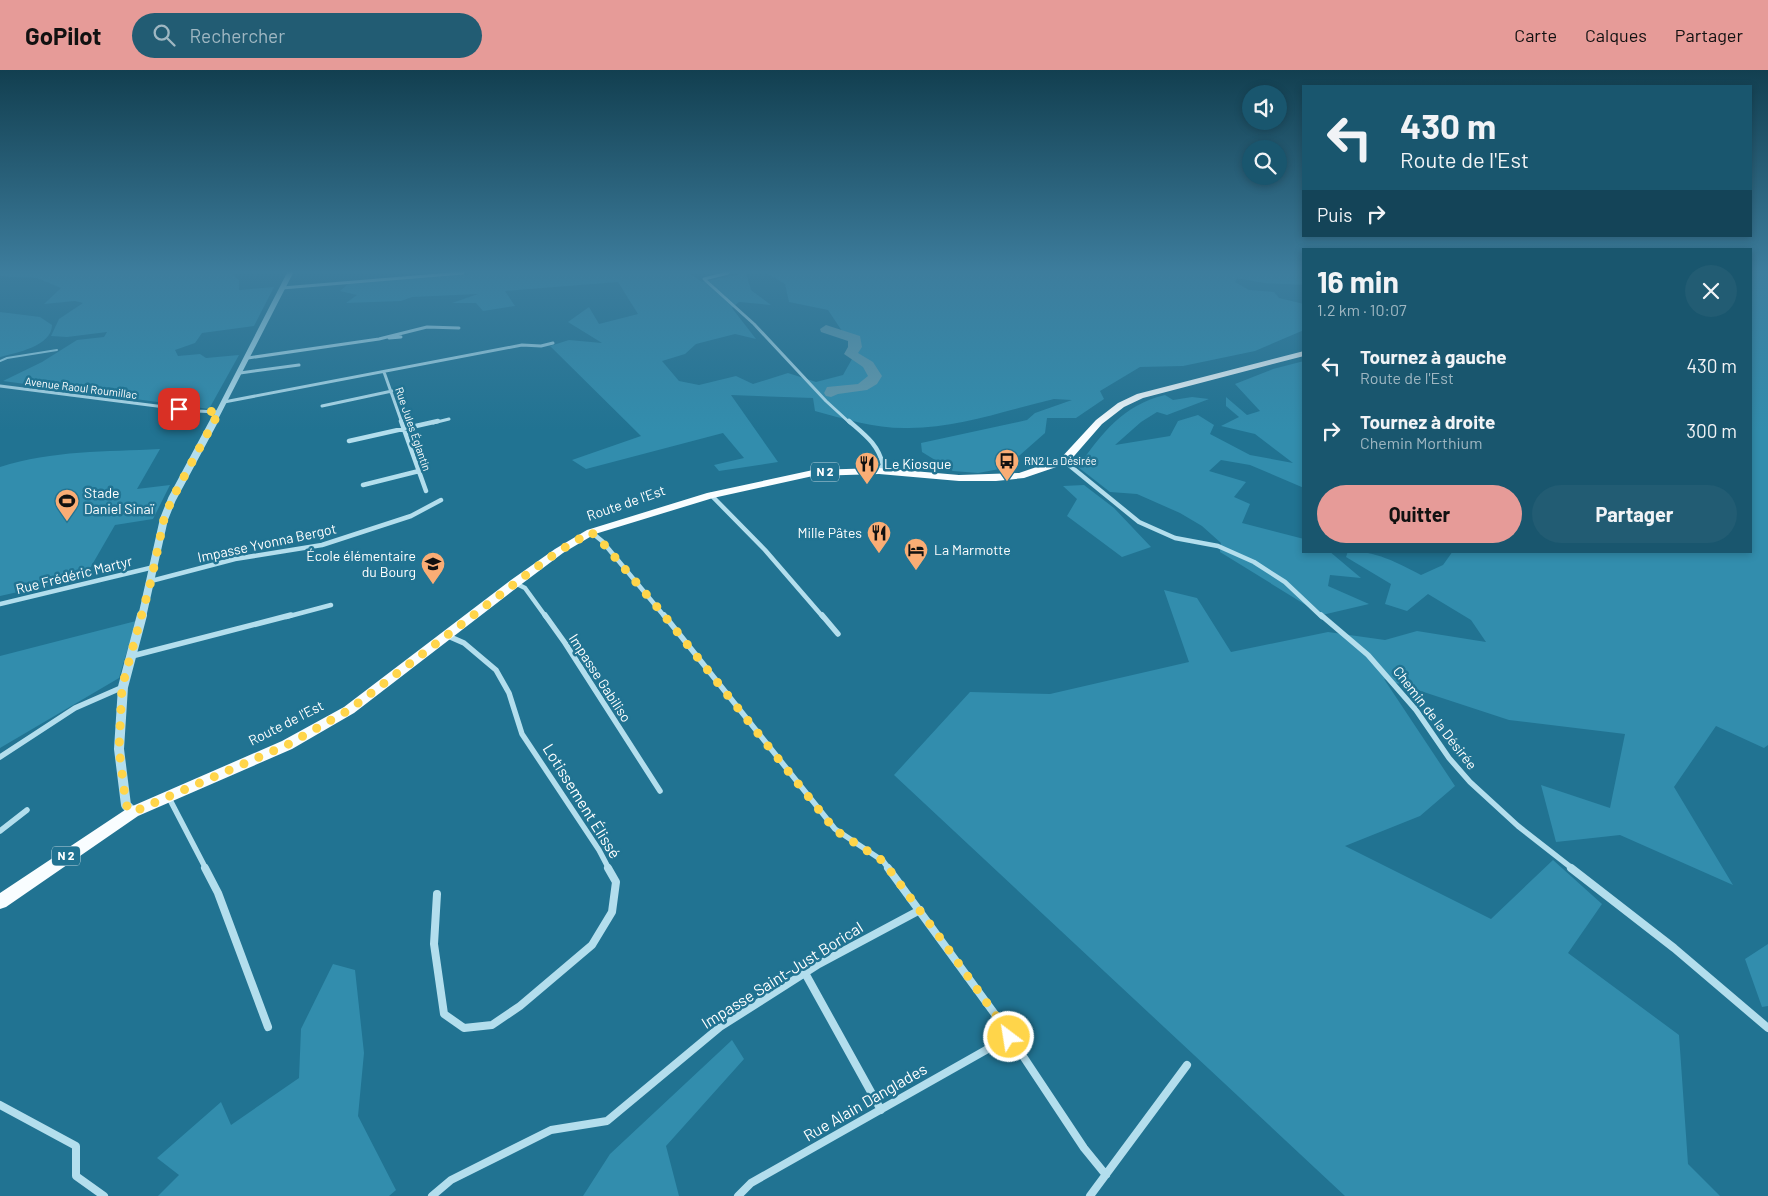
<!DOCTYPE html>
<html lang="fr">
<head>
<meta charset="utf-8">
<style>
  body { margin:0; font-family:Barlow,sans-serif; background:#225c73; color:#f1f3f6; height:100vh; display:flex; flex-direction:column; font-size:19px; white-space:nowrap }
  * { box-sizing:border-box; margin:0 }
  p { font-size:16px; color:#9fb7c2 }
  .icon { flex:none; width:28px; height:28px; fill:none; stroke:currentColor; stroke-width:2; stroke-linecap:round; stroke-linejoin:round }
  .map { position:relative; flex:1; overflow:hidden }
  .side { position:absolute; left:1302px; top:178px; width:450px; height:305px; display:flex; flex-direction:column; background:#19566e; border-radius:0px; box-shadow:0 2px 8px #0003 }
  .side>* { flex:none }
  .banner { position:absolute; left:1302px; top:15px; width:450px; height:152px; border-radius:0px; box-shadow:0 2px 8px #0003; background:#19566e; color:#f1f3f6; overflow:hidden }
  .tools { position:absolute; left:1242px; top:15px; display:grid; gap:10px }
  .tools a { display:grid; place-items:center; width:45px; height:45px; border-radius:50%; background:#19566e; box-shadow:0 2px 8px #0003; font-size:25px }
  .pin { position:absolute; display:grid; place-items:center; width:42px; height:42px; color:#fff; margin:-21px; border-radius:10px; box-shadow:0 2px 8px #0006 }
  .me { position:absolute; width:55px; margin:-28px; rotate:329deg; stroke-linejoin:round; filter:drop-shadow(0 0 4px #0008) }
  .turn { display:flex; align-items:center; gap:18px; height:105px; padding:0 15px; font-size:22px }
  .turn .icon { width:65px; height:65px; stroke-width:2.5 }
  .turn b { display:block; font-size:35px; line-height:42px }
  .then { display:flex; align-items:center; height:48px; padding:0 15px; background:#0003; gap:10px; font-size:19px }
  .round { display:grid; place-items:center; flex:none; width:52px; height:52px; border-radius:26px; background:#225c73 }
  .overview { display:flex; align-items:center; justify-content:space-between; height:85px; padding:0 15px }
  h1 { font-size:30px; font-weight:700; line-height:38px }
  .primary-button { display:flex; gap:10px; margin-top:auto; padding:10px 15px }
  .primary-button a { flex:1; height:58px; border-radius:30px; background:#e69b98; color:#111; font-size:20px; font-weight:700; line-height:58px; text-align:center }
  .primary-button a+a { background:#225c73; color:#f1f3f6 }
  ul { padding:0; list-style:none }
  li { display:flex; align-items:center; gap:15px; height:65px; padding:0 15px }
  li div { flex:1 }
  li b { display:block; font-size:19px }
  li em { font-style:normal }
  header { display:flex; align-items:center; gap:30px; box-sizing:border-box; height:70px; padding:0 25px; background:#e69b98; color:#111 }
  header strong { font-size:24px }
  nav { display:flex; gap:28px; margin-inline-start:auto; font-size:18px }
  .search { width:350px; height:45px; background:#225c73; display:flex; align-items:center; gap:12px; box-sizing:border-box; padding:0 18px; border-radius:28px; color:#9fb7c2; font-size:19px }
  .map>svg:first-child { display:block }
</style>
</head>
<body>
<header>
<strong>GoPilot</strong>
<div class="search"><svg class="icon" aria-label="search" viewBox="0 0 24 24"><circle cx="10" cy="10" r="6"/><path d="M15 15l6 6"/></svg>Rechercher</div>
<nav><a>Carte</a><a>Calques</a><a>Partager</a></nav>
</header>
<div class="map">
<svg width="1768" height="1126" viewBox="0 0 1768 1126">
  <rect width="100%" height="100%" fill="#217392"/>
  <path fill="#328dad" d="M0,203H237L233,204L239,210V220L274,217L254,256L202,263L195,273L175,280L178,286L200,284L206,288L239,285L209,339L3,311L42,292L77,270L104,267L107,262L67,267L51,266L59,249L83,233L75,231L44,234L61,218L37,208L0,206Z
    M485,203H689L702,212L746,203L751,220L771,235L739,232L732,238L756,269L735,264L696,274L685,284L662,291L679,311L699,315L736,306L753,314L788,303L816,312L843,305L856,282L828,240L789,232L785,214L767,203H1301L1304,205V215L1264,213L1237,208L1235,212L1249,220L1274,222L1279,228L1304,234V260L1255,281L1183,296L1140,297L1100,321L1104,329L1076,348H1047L1045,363L1005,398L978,403L953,401L922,382L921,373L1027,350L1035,343L1072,330L1054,329C1007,340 958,358 909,358C877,359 845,349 815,341L813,328L731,325L778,392L719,401L714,395L744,388L723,363L586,399L572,390L641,366L550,276L569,270L602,273L568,252L589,237L599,254L638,244L618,212L505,221L515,236L483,241L476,233H452L478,224L412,227L401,231L346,233L357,225L340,221L348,214Z
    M1751,203H1768V675L1764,678L1716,656L1674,717L1733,815L1620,765L1556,772L1541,715L1610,738L1625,664L1509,650L1384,609L1455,716L1420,746L1345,776L1491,849L1553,790L1602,834L1568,883L1679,965L1688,1094L1720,1126H1345L894,705L970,622L1050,624L1189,592L1164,520L1197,528L1231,582L1328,562L1385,570L1417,561L1486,572L1471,550L1428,524L1407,541L1385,534L1391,514L1346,487L1348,481C1376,481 1396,492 1421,505L1443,495L1453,481H1751Z
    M0,242L40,247L52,255C52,276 16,283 0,287Z
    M1304,291V418L1250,395L1221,390L1209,401L1246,412L1234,427L1250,434L1242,453L1304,469V481H1329L1361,508L1330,505L1328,516L1369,534L1322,545L1220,482L1221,473L1202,456L1180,443L1137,424L1110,422L1078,397C1102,363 1123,335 1165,325L1173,330L1192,327L1209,329L1167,345L1157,342L1141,352L1115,375L1170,366L1178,351L1198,345L1214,355L1210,364L1250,385L1293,393L1255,364L1221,356L1239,347L1226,336V327L1247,345L1260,341L1235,314L1273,299Z
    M160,379L137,419L170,415L153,449L115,455L85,507L0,526V397C53,380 106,382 160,379Z
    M1084,415L1114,438L1151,477L1122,487L1067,446L1077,429L1063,416Z
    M136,551L119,608L0,678V586Z
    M1768,874V936L1762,937L1745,889Z
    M333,894L355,900L364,983L358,1046L396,1120L389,1126H158L179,1105L157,1088L221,1032L231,1055L299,1008L301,959Z
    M732,970L744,989L666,1076L679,1126H583L610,1084Z"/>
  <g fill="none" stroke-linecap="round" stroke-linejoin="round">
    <path stroke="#a7ddee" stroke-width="2" d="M0,291L7,288L57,280"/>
    <path fill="#649aad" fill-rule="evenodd" d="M826,255L860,266L862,277L858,283L873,292L882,306L877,314L867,320L838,324L831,327L826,326L824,323L827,317L858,314L868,306L863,297L844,284L848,277V271L821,262L820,259Z"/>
    <path stroke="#b3deed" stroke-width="3" d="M728,203L704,209L754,254L826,331L850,353
      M282,218L463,203
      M389,268L401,267
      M248,288L379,269L427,257L459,258
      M384,302L402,353
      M240,303L299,295
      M0,316L196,341L219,342
      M224,332L522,275L541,276L553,273
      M322,336L392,321
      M433,353L449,349"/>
    <path stroke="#b3deed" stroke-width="4.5" d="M401,351L426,421
      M849,351C865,365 878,374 883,395L879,401
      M349,371L438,351
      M1064,391L1139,452L1175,468L1218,476L1254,492L1285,512L1322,547
      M363,415L419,401
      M711,425L765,480L823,547
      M591,462L602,471L665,547
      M151,511L235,489L322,475L411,446L441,430
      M515,513L525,518L546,547
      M0,534L154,497
      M286,547L331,535"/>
    <path stroke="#b3deed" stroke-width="5.5" d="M545,545L565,573L660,721
      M664,545L835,759L883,791L889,799
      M822,545L838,564
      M1321,545L1368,585L1416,640L1449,688L1470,712L1518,756L1573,799
      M448,566L464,573L496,600L509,623L522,664L599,780L609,799
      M132,586L291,545
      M0,687L75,638L123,617
      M168,726L206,799
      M0,761L27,740"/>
    <path stroke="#b3deed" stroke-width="8" d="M205,798L218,823L268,957
      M888,798L997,947L1084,1078L1106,1105
      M1571,798L1674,878L1768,958
      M437,824L434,874L444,944L464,958L492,955L520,936L592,875L612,842L616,812L608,798
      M805,903L881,1040
      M0,1035L76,1076V1106L104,1126
      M432,1126L451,1110L551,1060L607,1051L720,957L819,894L920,840
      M738,1126L751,1113L1009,967
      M1090,1126L1187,995"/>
    <path stroke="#b3deed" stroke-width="5.5" d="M213,353L290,203"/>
    <path stroke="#b3deed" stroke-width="8" d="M142,547L164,449L172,429L214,351"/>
    <path stroke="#b3deed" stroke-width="10" d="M133,742L126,735L119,679L123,617L142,545"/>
    <path fill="#f9fdff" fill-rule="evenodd" d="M1304,281V286L1143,328L1124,337L1102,354L1068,393L1024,408L996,411H959L879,404L813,406L713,428L595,464L563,483L519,516L354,643L292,679L138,746L6,837L0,839V823L128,738L282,671L344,637L511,510L555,479L587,460L707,423L813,400L879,398L959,405L1019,403L1060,389L1096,350L1118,333L1137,324Z"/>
  </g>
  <linearGradient id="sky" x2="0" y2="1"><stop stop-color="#123f50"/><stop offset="0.56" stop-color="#3d7d9d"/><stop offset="1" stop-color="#3d7d9d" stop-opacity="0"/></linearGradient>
  <rect width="1768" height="360" fill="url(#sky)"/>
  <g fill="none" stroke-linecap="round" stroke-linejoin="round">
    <path stroke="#ffd54a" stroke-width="9" stroke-dasharray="0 16.2" d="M179,339L219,342L172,429L164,449L151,511L122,617L119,679L126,735L133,742L287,675L349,640L530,502L559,481L591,462L602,472L663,544L835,760L883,791L941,869L997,947L1009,967"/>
  </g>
  <defs>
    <symbol id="bus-pin" viewBox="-11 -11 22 30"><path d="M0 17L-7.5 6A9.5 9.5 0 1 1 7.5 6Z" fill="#faad75" stroke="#217392"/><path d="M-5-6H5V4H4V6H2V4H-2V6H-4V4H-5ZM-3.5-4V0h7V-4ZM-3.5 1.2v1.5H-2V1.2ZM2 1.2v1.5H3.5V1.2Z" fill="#111"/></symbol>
    <symbol id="restaurant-pin" viewBox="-11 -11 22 30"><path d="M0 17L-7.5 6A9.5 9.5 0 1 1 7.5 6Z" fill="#faad75" stroke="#217392"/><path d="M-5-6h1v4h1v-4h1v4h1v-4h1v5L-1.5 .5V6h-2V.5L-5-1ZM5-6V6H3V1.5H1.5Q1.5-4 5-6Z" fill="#111"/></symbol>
    <symbol id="stadium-pin" viewBox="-11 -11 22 30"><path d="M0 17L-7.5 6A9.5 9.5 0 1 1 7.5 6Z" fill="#faad75" stroke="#217392"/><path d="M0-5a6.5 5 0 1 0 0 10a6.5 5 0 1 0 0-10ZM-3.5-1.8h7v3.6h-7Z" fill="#111"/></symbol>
    <symbol id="hotel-pin" viewBox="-11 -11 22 30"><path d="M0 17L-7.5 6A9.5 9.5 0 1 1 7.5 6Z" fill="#faad75" stroke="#217392"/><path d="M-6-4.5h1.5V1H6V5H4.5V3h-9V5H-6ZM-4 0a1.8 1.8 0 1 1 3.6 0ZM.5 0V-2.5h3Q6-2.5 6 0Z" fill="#111"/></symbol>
    <symbol id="school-pin" viewBox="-11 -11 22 30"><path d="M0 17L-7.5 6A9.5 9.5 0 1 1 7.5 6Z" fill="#faad75" stroke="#217392"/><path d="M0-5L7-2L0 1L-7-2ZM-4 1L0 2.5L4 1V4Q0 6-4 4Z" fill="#111"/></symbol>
  </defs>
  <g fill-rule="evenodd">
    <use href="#bus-pin" x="993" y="377" width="28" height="38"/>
    <use href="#restaurant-pin" x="853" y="380" width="28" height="38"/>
    <use href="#stadium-pin" x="53" y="417" width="28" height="38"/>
    <use href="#restaurant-pin" x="865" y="449" width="28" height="38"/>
    <use href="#hotel-pin" x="902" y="466" width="28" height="38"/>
    <use href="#school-pin" x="419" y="480" width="28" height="38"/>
  </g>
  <g text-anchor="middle" stroke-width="5" stroke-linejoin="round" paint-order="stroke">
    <g font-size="11" fill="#fff" stroke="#217392">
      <text transform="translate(81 318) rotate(7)" y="4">Avenue Raoul Roumillac</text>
      <text transform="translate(413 359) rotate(71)" y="4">Rue Jules Églantin</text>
    </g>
    <g font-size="11" fill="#fff" stroke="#217392" text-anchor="start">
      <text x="1024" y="395">RN2 La Désirée</text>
    </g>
    <g fill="#217392" stroke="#bcd5de" stroke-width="1">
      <rect x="811" y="392.5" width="28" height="19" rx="4"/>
      <rect x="52" y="776.5" width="28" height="19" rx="4"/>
    </g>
    <g font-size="12" font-weight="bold" fill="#fff">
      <text x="825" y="406">N 2</text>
      <text x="66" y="790">N 2</text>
    </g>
    <g font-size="14" fill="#fff" stroke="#217392" text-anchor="start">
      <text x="884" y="399">Le Kiosque</text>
      <text x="84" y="428">Stade<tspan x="84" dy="16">Daniel Sinaï</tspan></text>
      <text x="862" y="468" text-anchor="end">Mille Pâtes</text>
      <text x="934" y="485">La Marmotte</text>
      <text x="416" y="491" text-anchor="end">École élémentaire<tspan x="416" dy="16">du Bourg</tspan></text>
    </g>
    <g font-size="14" fill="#fff" stroke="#217392">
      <text transform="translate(626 433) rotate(-19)" y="5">Route de l'Est</text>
      <text transform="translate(267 473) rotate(-12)" y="5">Impasse Yvonna Bergot</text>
      <text transform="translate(74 505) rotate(-14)" y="5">Rue Frédéric Martyr</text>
      <text transform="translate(600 608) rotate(57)" y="5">Impasse Gabiliso</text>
      <text transform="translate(1435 648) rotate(52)" y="5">Chemin de la Désirée</text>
      <text transform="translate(286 653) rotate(-27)" y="5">Route de l'Est</text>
    </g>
    <g font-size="16" fill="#fff" stroke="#217392">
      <text transform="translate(582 731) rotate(58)" y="6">Lotissement Élissé</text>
      <text transform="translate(782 905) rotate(-32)" y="6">Impasse Saint-Just Borical</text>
      <text transform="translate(865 1032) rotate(-30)" y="6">Rue Alain Danglades</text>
    </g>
  </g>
</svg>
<div class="tools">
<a><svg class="icon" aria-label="sound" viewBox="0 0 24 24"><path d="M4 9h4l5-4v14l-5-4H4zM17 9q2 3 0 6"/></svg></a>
<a><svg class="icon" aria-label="search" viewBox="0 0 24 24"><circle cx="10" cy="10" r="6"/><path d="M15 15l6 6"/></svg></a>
</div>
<div class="pin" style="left:179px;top:339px;background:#d93025"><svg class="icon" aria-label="arrive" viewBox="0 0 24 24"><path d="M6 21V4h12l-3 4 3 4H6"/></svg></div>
<svg class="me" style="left:1009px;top:967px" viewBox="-20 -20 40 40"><circle r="17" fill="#ffd54a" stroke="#fff" stroke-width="3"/><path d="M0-11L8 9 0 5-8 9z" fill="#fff"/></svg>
<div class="banner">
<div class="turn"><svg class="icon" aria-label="left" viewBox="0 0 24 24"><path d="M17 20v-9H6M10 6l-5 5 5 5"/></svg><div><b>430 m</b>Route de l'Est</div></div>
<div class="then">Puis<svg class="icon" aria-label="right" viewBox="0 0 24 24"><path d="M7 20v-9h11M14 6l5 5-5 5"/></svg></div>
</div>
<section class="side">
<div class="overview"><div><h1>16 min</h1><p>1.2 km · 10:07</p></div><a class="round"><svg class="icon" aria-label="close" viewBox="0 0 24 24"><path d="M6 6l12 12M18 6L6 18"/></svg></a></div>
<ul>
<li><svg class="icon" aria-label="left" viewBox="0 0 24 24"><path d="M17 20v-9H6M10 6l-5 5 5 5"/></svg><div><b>Tournez à gauche</b><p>Route de l'Est</p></div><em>430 m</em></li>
<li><svg class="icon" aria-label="right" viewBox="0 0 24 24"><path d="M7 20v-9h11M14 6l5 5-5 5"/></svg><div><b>Tournez à droite</b><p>Chemin Morthium</p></div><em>300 m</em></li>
</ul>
<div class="primary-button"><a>Quitter</a><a>Partager</a></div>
</section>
</div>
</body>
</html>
